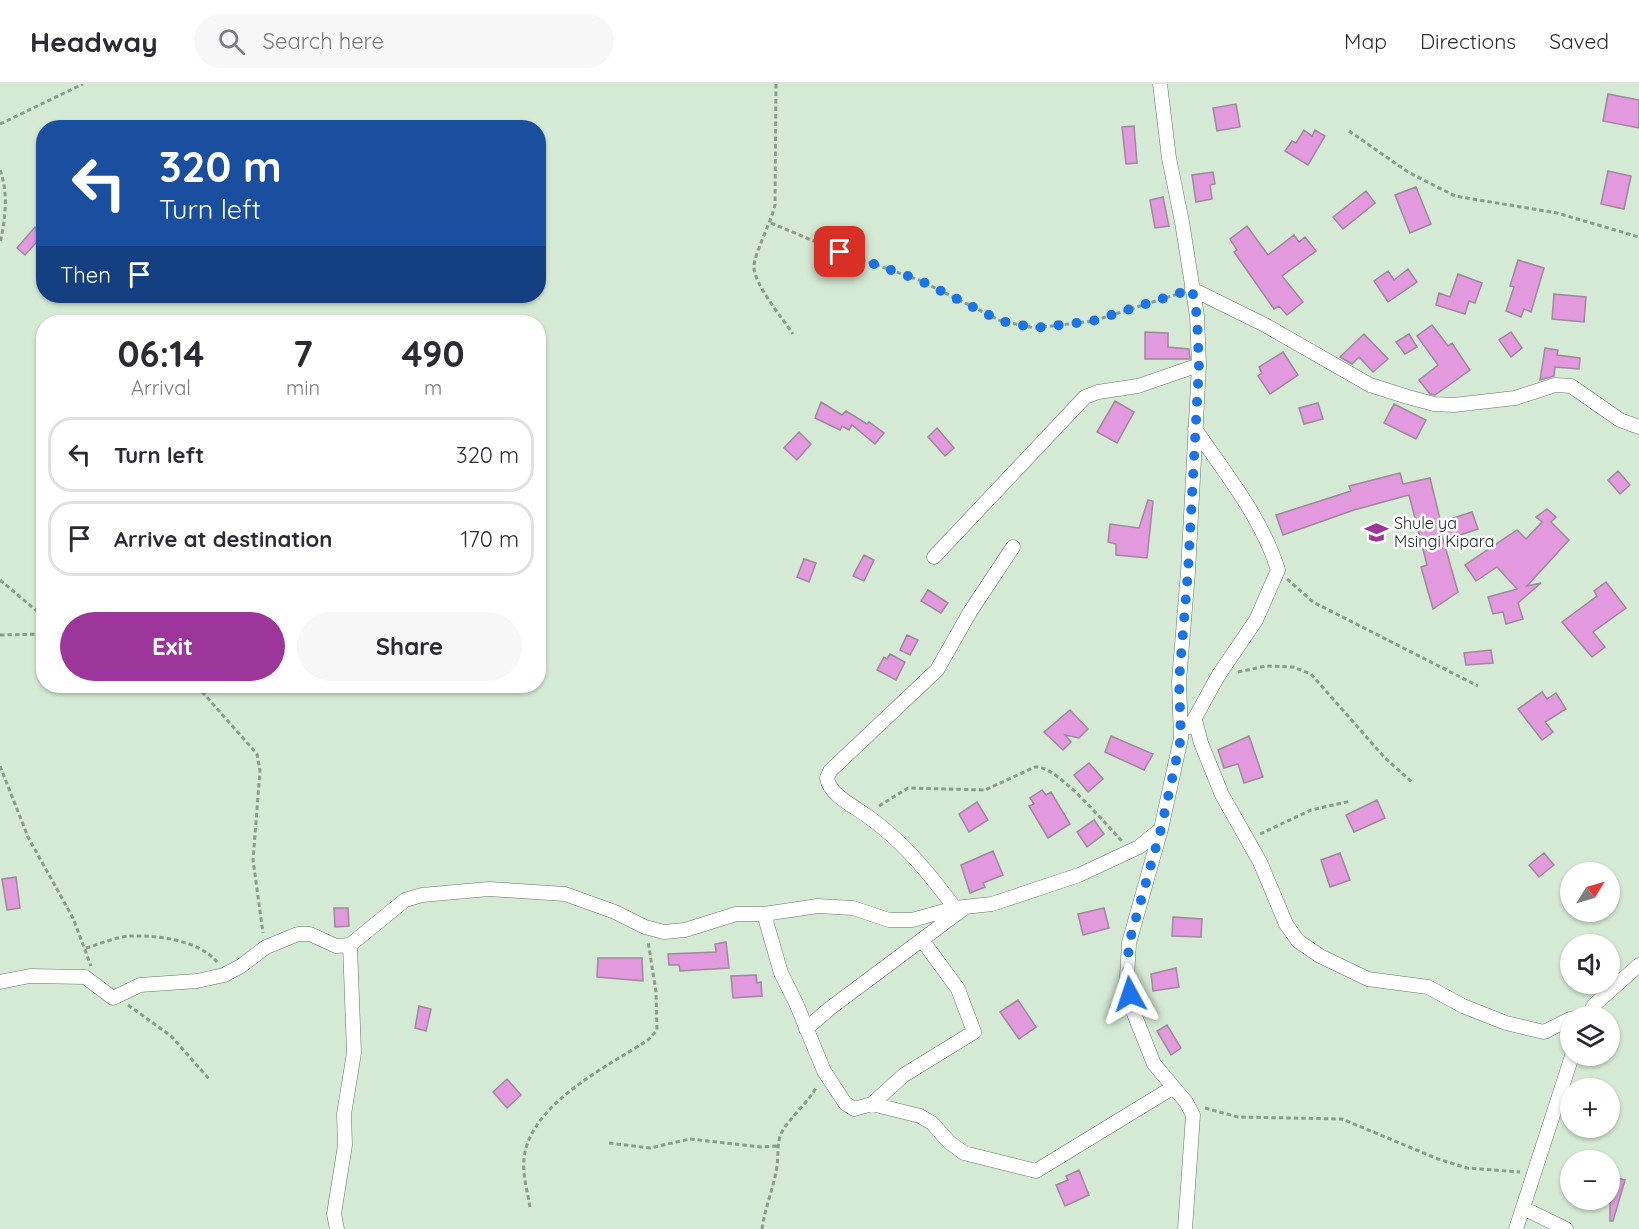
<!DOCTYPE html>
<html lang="en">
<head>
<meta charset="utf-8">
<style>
  body { margin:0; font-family:Quicksand,sans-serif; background:#f7f7f7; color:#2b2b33; height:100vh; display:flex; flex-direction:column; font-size:22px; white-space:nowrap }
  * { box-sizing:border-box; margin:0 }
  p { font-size:20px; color:#7c7c81 }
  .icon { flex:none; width:33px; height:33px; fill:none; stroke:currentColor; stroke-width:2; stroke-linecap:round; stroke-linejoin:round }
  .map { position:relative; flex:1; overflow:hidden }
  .sheet { position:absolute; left:36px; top:231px; width:510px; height:378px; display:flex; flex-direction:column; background:#fff; border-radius:24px; box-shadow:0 2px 4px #0004 }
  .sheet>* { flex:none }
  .top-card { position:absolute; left:36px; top:36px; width:510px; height:183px; border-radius:24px; box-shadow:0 2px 4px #0004; background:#1a4fa0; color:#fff; overflow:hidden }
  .needle { width:39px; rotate:53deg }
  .buttons { position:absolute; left:1560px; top:778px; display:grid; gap:12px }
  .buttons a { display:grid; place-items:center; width:60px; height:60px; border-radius:50%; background:#fff; box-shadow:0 2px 4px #0004; font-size:30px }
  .pin { position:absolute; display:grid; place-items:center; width:51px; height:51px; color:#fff; margin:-26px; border-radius:12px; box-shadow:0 3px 9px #0006 }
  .me { position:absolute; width:66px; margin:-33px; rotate:355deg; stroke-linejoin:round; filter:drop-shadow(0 0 4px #0008) }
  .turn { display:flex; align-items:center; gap:21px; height:126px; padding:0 24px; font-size:27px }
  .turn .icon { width:78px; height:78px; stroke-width:2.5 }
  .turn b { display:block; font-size:42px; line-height:51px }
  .then { display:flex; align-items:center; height:57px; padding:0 24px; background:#0003; gap:12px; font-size:22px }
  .eta { display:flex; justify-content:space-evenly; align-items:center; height:102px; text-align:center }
  .eta b { font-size:36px; font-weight:800; line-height:42px }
  .cta { display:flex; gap:12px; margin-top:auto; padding:12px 24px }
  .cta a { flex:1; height:69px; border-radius:36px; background:#9d369a; color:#fff; font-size:24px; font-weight:800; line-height:69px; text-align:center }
  .cta a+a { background:#f7f7f7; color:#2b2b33 }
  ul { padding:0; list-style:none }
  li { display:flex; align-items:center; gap:18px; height:75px; margin:0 12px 9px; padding:0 12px; border:3px solid #e1e1e2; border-radius:24px }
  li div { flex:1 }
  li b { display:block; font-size:22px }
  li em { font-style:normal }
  header { display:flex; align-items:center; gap:36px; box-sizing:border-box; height:84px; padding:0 30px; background:#fff; border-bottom:2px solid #e1e1e2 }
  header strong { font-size:28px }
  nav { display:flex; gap:33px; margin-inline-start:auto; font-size:21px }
  .search { width:420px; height:54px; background:#f7f7f7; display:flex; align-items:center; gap:15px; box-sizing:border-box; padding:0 21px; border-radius:33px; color:#7c7c81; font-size:22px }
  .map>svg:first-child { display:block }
</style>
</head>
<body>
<header>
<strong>Headway</strong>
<div class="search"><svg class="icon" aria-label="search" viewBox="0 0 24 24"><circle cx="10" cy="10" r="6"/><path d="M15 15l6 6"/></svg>Search here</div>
<nav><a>Map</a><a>Directions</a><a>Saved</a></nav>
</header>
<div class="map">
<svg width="1639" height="1145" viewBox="0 0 1639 1145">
  <rect width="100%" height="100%" fill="#d5ead5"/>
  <path fill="#e299dd" stroke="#9d899b" stroke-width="1.5" d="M1608,10L1639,16V44L1603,37Z
    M1236,20L1240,43L1217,47L1213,24Z
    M1134,42L1137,79L1126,80L1122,43Z
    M1304,46L1312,52L1315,46L1325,52L1308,81L1285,67L1292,57L1296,59Z
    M1608,87L1631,92L1624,125L1601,120Z
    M1213,88L1215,100L1210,101L1212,115L1196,118L1192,91Z
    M1416,103L1431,140L1410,149L1395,111Z
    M1366,107L1375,119L1343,145L1333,133Z
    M1163,113L1169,142L1155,144L1150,116Z
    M1247,142L1268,171L1294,151L1299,158L1305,153L1316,167L1282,192L1303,218L1287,231L1279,222L1274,225L1234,168L1237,166L1230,155Z
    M35,143L43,151L25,171L17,164Z
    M1518,176L1544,184L1531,228L1524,225L1521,233L1506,227L1514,203L1510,202Z
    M1408,185L1417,198L1388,218L1374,197L1388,187L1394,196Z
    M1458,190L1482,199L1475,219L1469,217L1465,230L1436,221L1439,209L1450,213Z
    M1554,210L1586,213L1584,238L1552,235Z
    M1432,241L1448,262L1452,259L1470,286L1435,311L1430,310L1419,296L1438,281L1417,252Z
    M1145,248L1168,249V263L1189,265L1190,275H1145Z
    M1511,248L1522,264L1511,273L1499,256Z
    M1364,250L1388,275L1373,288L1359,273L1352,280L1340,273Z
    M1409,250L1417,263L1405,270L1396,258Z
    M1545,264L1558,266L1557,271L1580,274L1579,285L1555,283L1554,292L1540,296Z
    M1283,268L1298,291L1270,310L1258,292L1262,289L1259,283Z
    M1115,317L1134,328L1117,359L1097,348Z
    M821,318L842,331L846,327L867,340L869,338L884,349L875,360L852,341L849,346L842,342L840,346L815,334Z
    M1318,319L1323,335L1304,340L1299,324Z
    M1394,320L1426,336L1416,355L1384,339Z
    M937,344L954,364L945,372L928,353Z
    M799,348L811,360L797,376L784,364Z
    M1618,387L1630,401L1620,410L1608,396Z
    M1400,389L1403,400L1430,394L1440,435L1438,439L1472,428L1478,445L1448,455L1439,441L1458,508L1433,525L1421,483L1427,481L1409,411L1354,426L1283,451L1276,431L1351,407L1349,402Z
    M1148,416L1153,417L1147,474L1116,471V460L1108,458L1110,440L1139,444Z
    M1547,425L1556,433L1551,438L1569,456L1527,502L1541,499L1518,519L1523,535L1506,540L1503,528L1493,530L1488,513L1517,505L1497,483L1476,497L1465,481L1517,446L1526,455L1542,438L1536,433Z
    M864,471L874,476L864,497L853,492Z
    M804,475L816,479L809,498L797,493Z
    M1606,498L1626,524L1593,548L1605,563L1592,573L1562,538L1597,512L1594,507Z
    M928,506L948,519L941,529L921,517Z
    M907,551L918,556L910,571L900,566Z
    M1491,566L1493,579L1466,581L1464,569Z
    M890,570L905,578L896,596L877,586L884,573L887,575Z
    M1542,608L1547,615L1556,609L1566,625L1545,638L1553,648L1542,656L1518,625Z
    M1070,626L1088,645L1079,654L1065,651L1071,658L1063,666L1044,648Z
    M1111,652L1153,670L1144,686L1105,668Z
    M1249,652L1263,693L1244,699L1238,680L1224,684L1218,666Z
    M1089,679L1103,695L1088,708L1074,691Z
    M1042,706L1046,711L1051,708L1070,740L1048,754L1029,722L1034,720L1030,714Z
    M1377,716L1385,734L1354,748L1346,731Z
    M977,718L988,736L969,748L959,730Z
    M1094,736L1104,750L1087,763L1077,748Z
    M993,767L1003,791L983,799L985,803L970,809L961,781Z
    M1340,769L1350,796L1330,803L1321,776Z
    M1544,769L1554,781L1539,793L1529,781Z
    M16,793L20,824L7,826L2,795Z
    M334,824H348L349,842L335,843Z
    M1104,824L1109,844L1083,851L1078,830Z
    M1173,833L1202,835L1201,853L1172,852Z
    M726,858L729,884L680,887L679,881H669L668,870L716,868L715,860Z
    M598,874H642L643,897L597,893Z
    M1176,884L1179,903L1153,907L1151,890Z
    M756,891L757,899L761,898L762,912L733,914L731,892Z
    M1018,916L1036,943L1019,955L1000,928Z
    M419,922L431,925L426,947L415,944Z
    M1167,941L1181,964L1171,971L1157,947Z
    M507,995L521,1011L507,1024L493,1008Z
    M1079,1086L1089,1111L1065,1122L1056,1101L1068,1096L1066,1092Z
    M1610,1092L1625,1096L1613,1137H1610Z"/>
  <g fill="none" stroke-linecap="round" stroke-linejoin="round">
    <defs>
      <path id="street" d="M1160,0L1169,74L1182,138L1197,232L1199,281L1188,488L1179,597L1181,654L1161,745L1129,859L1127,893L1133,927L1154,980L1186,1018L1193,1031L1185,1145
        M1192,205L1265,241L1370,301L1408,313L1434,320L1454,321L1515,314L1555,301L1571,302L1620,336L1639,343
        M934,473L1085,313L1098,308L1138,302L1199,281
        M1195,636L1201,659L1222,711L1260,778L1286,840L1298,857L1320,872L1368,895L1428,903L1463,922L1506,939L1544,948L1570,935
        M1190,643L1218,592L1256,536L1278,486C1262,434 1225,389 1195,345
        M955,824C927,787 904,758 866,731C853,722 829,710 827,694L830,687L937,586L970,528L1013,463
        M764,830L781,889L796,919L824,987L845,1019L854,1025L872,1020L904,991L974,948L958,905L922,856
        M0,898L30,892L85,893L113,914L140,901L197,897L224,891L241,882L266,863L298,850H310L336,862L350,861L405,816L422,811L489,805L565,810L615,828L645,843L664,848L685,846L736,830H764L818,822L853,824L889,836H912L955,824L992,820L1079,791L1139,763L1161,745
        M1588,933L1594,921L1639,881
        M806,945L829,925L963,825
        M872,1020L920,1032L932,1039L949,1058L964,1069L1036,1087L1172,1004
        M1523,1124L1566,1145
        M337,1145L334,1130L345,1061L344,1030L354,969L350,861
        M1516,1145L1572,972"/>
    </defs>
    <use href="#street" stroke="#627461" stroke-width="15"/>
    <path stroke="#8c9b8c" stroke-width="3" stroke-dasharray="4.5 3" stroke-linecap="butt" d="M776,0L775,121C771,138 754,171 754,182C753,199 783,235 793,250
      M0,40L83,0
      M1349,47L1408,88L1455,112L1557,129L1639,153
      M0,86C9,111 5,135 0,160
      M771,139L840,168L919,196L1001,237L1035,244L1093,237L1181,209
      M1287,495L1313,518L1478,602
      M0,496L44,533
      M0,551L44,550
      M1238,588L1266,582L1293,583L1311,590L1385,674L1412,698
      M197,602L257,670L260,687L253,776L263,849
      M0,682L28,753L73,834L91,882
      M879,722L908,704L985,706L1035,683C1056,680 1106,741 1122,757
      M1260,750L1311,726L1351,717
      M86,864C100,860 118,852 132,852C159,851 200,857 217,878
      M128,921L171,952L210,996
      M1205,1024L1238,1033L1342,1035L1438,1075L1467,1084L1520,1088
      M609,1059L650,1064L690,1055L761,1063L777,1062
      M530,1123C527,1105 521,1086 525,1068C536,1017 608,982 648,956L657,946L656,908L648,857
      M762,1145C765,1123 774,1103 777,1082C779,1069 776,1058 783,1046C793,1030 808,1019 817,1002"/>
    <use href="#street" stroke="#fff" stroke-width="14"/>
  </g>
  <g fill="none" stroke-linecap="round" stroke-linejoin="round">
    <path stroke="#1a73e8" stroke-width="10" stroke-dasharray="0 18" d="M840,168L919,196L1001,237L1035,244L1093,237L1192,205L1197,232L1199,281L1188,488L1179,597L1181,654L1161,745L1129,859L1127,893L1130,910"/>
  </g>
  <defs>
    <symbol id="school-bare" viewBox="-9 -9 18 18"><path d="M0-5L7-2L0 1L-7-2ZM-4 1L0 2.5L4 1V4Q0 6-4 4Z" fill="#9d369a" stroke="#fff" stroke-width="2.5" paint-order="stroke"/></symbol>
  </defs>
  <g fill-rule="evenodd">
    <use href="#school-bare" x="1360" y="432" width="33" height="33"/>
  </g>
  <g text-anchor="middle" stroke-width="5" stroke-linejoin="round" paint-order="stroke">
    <g font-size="16" fill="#1b221b" stroke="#fff" text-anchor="start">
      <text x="1394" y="445">Shule ya<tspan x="1394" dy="18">Msingi Kipara</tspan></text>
    </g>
  </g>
</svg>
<div class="buttons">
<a><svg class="needle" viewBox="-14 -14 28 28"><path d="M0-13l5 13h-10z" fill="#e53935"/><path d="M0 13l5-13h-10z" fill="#7c7c81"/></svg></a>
<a><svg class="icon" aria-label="sound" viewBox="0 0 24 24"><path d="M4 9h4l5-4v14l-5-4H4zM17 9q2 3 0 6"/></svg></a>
<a><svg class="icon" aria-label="layers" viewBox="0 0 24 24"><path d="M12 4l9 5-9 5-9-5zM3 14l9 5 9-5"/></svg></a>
<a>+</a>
<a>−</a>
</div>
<div class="pin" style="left:840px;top:168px;background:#d93025"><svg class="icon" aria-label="arrive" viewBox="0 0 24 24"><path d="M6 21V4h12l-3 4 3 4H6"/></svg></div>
<svg class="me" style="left:1130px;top:910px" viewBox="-20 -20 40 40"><path d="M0-17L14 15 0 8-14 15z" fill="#1a73e8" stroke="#fff" stroke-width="4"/></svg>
<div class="top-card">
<div class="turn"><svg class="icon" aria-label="left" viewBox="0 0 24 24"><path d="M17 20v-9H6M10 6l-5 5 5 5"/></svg><div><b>320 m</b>Turn left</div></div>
<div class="then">Then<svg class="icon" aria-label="arrive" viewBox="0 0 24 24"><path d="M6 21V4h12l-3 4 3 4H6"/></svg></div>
</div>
<section class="sheet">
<div class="eta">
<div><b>06:14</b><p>Arrival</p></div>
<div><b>7</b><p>min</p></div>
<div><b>490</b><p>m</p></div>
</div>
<ul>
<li><svg class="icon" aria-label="left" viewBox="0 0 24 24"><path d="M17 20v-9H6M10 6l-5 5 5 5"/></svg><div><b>Turn left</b></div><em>320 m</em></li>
<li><svg class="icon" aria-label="arrive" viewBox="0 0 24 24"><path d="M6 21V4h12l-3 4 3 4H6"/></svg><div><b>Arrive at destination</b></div><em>170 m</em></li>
</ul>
<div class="cta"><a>Exit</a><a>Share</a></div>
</section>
</div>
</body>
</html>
